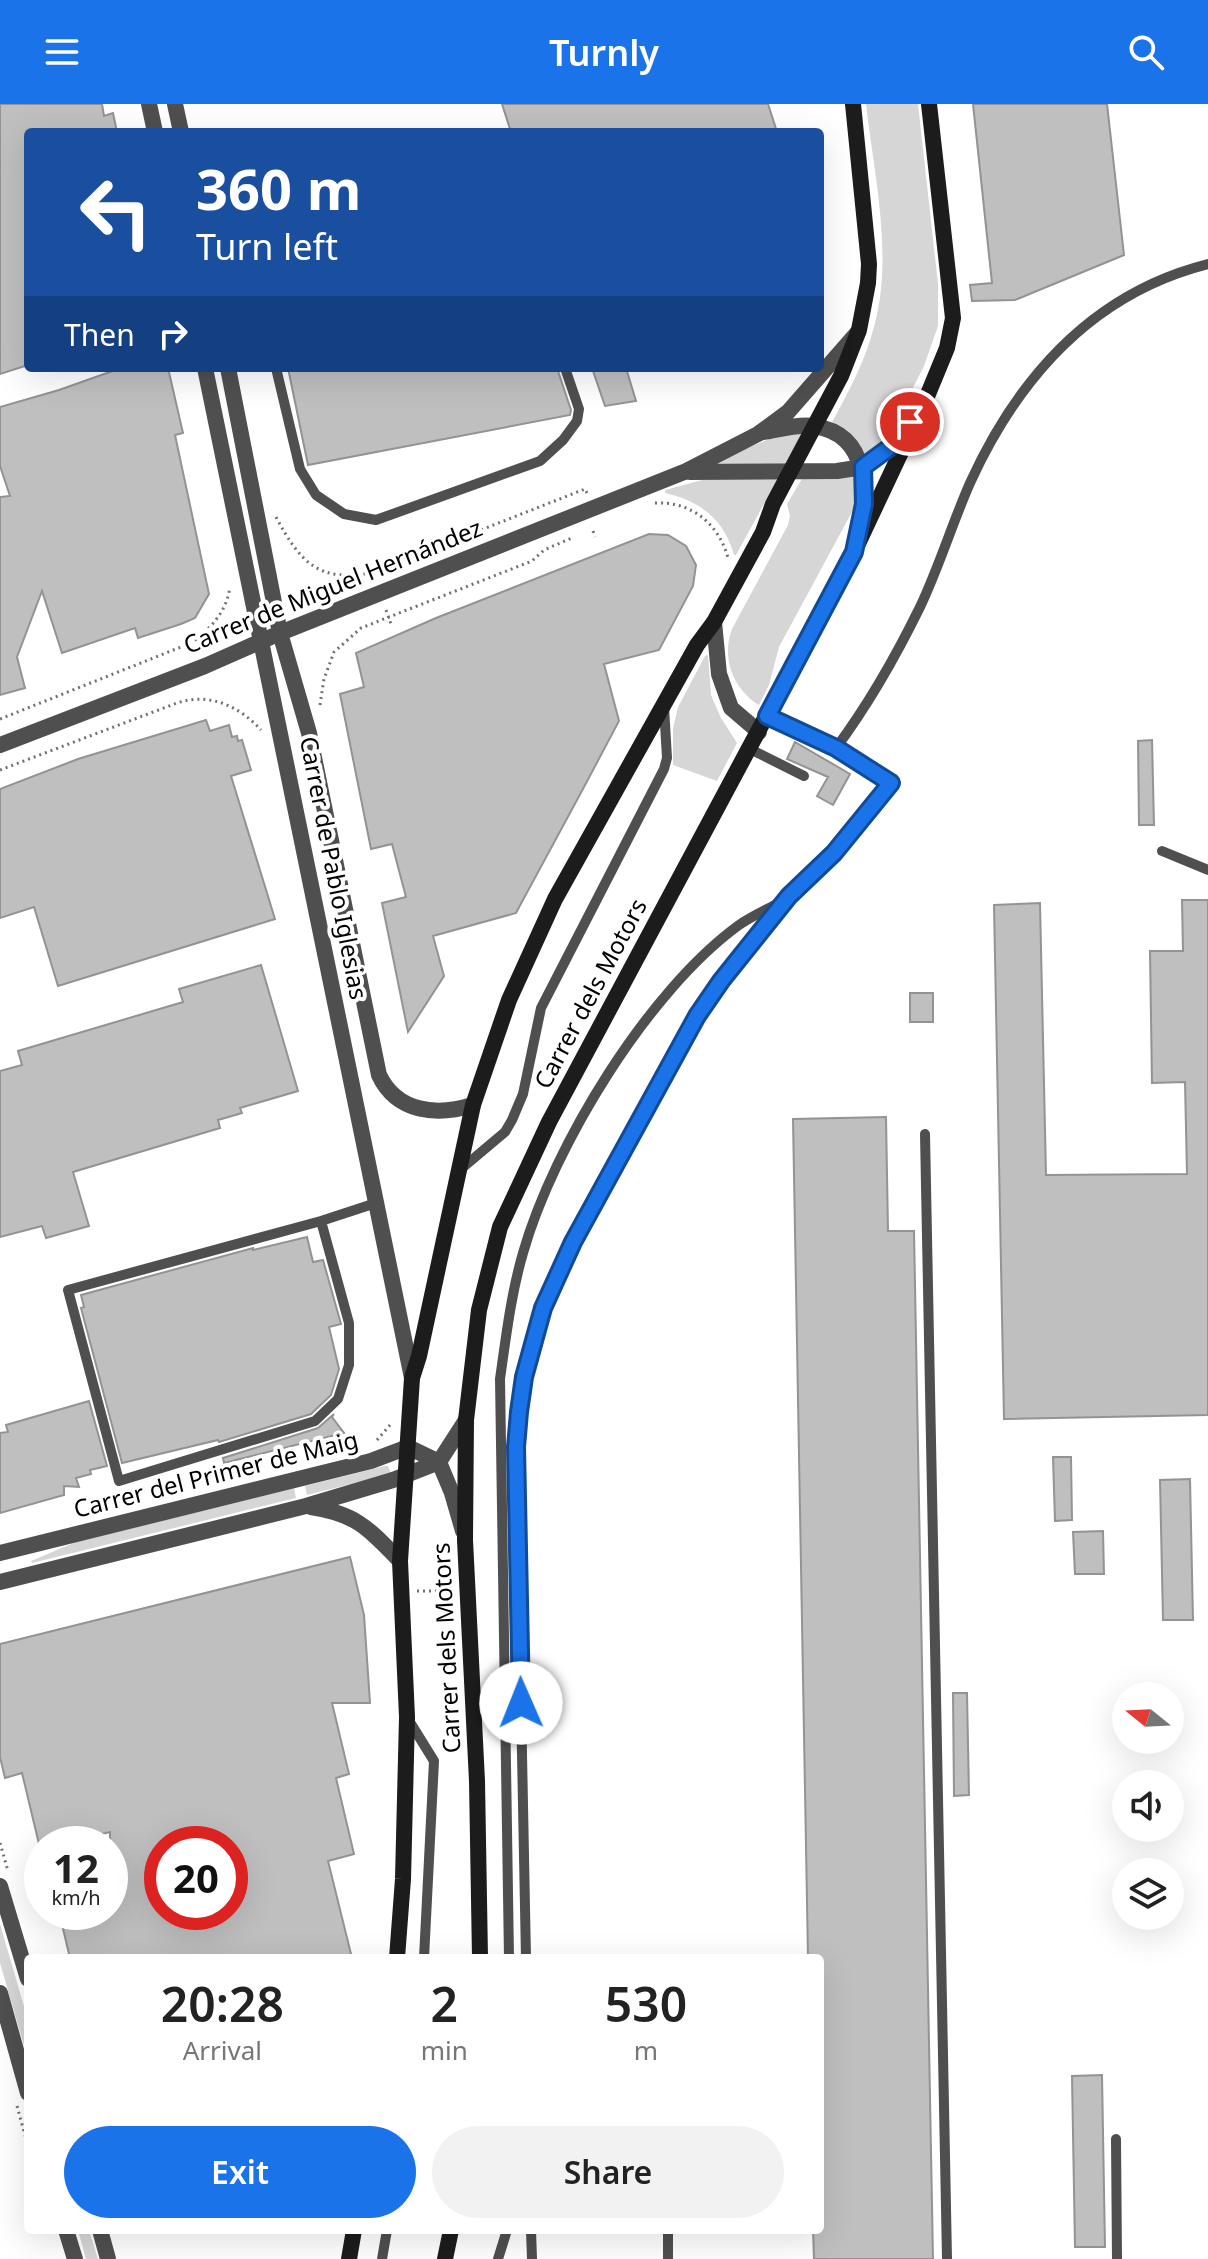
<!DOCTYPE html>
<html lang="en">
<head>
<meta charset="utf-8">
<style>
  body { margin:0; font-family:"Noto Sans",sans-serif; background:#f2f2f2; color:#222; height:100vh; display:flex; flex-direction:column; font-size:30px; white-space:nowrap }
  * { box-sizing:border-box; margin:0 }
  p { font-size:26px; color:#767676 }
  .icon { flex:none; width:44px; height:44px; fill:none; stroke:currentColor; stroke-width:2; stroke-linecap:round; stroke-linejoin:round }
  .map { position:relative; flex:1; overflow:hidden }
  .sheet { position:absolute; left:24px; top:1850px; width:800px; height:280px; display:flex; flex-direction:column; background:#fff; border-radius:8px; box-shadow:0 8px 32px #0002 }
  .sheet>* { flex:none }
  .top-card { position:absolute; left:24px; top:24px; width:800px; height:244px; border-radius:8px; box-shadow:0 8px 32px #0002; background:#1a4fa0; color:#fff; overflow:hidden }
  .needle { width:52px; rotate:288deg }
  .fabs { position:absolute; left:1112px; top:1578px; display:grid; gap:16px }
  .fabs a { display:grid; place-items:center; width:72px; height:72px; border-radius:50%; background:#fff; box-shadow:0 8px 32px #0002; font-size:40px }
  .speed { position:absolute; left:24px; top:1722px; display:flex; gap:16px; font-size:40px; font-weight:700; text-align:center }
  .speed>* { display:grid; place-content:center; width:104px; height:104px; border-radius:50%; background:#fff; box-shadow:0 8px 32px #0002; line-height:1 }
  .speed small { font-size:20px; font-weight:400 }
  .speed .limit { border:12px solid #d22; background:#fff; color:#111 }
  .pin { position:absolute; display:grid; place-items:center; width:68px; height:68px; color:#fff; margin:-34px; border:4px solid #fff; border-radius:50%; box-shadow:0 2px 8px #0007 }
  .me { position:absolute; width:88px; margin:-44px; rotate:359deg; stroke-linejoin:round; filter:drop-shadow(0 0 6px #0008) }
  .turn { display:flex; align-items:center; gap:28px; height:168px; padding:0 40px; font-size:36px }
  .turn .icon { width:104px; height:104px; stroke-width:2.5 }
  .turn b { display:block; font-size:56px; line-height:68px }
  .then { display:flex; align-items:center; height:76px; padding:0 40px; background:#0003; gap:16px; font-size:30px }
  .eta { display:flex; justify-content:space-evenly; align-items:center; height:136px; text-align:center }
  .eta b { font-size:48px; font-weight:600; line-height:56px }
  .action { display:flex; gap:16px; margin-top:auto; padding:16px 40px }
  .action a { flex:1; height:92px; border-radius:48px; background:#1a73e8; color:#fff; font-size:32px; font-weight:600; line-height:92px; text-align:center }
  .action a+a { background:#f2f2f2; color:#222 }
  header { display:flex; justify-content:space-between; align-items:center; height:104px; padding:0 40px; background:#1a73e8; color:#fff; font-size:36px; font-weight:600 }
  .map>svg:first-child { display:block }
</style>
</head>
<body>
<header><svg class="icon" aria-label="menu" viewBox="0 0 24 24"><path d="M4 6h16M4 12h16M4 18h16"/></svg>Turnly<svg class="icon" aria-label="search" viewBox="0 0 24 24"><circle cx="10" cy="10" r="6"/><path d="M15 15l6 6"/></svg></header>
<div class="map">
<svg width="1208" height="2155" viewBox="0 0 1208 2155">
  <rect width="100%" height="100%" fill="#fff"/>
  <path fill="#d6d6d6" d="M866,0H918L938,180V222L924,262L892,325L882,338L865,352L831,320C849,287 866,256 875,219C893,149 874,71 866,0Z
    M800,328L801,331L786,359L714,361V357L780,331Z
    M856,371V393L853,406L779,543L769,581L759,601C733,585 721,554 732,525L788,421L790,412L787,400L803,373Z
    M775,374L777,376L736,451H734C724,415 700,397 665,389V386L706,375Z
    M708,551L711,591L721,614L737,639L717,677L673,661V625L678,603L705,552Z
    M385,1362H388L391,1370L307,1391L305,1382Z
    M294,1384L296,1394L32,1459L31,1457L76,1438Z
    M0,1820L28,1916V1955L0,1859Z
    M78,2126H89L98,2155H86Z"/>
  <path fill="#bfbfbf" stroke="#939393" stroke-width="2" fill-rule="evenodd" d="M0,0H102L104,12L113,9L117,28H28V261L0,270Z
    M502,0H768L777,28H511Z
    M973,0H1107L1124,151L1015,196L972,197L970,181L992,179Z
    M121,264H168L183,329L175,331L209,490L195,514L181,520L138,534L135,524L62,549L42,487L17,553L25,584L0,591V393L10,392L0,362V303L59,286Z
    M288,264H557L571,306L570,311L308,361Z
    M592,264H626L636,297L605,302Z
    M649,430L668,431L686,442L696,461L693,482L659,546L604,560L619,617L584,683L516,809L433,832L444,872L408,928L382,799L406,793L392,740L371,745L340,590L364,583L356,549L436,514Z
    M206,616L210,627L229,621L232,633L237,632L238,637L242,636L251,666L231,672L275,815L58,882L34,803L0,814V685L78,655Z
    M1152,636L1154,721H1139L1138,637Z
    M795,638L850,670L833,701L817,692L828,673L787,655Z
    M1182,796H1208V1311L1004,1315L994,801L1040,799L1046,1071L1187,1070L1185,978L1152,979L1150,847H1183Z
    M261,861L298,987L240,1004L242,1009L218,1016L220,1024L73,1068L89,1122L46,1134L42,1122L0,1133V967L22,961L18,947L183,898L179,885Z
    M910,889H933V918H910Z
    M886,1013L888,1127H914L933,2155H814L813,2126H820V1854H808L793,1015Z
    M307,1133L313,1158L323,1156L341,1220L329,1223L339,1265L331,1291L311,1310L219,1338L218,1336L122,1359L81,1204L84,1203L81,1191L253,1144V1146Z
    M89,1297L107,1362L90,1366L91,1370L76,1374L79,1383L64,1382V1391L0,1409V1329L8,1328L6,1321Z
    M334,1310L332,1313L344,1329L224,1359L223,1354L318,1324Z
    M1053,1353H1071L1072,1416L1055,1417Z
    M1190,1375L1193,1516H1163L1160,1376Z
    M1103,1427L1104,1470H1075L1073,1428Z
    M350,1453L364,1511L370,1599H332L349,1670L336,1674L354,1750L328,1757L352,1854H70L59,1808H110V1728L61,1740H39L22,1669L5,1674L0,1653V1540ZM162,1740H230V1808H162Z
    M953,1589H967L969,1691L954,1692Z
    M1102,1971L1105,2143H1075L1072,1972Z"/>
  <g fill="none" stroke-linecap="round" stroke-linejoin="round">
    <path stroke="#717171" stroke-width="3" stroke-dasharray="2 4" stroke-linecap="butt" d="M655,399C691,397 719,420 728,454
      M276,413C300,458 319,480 374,468L585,385L587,389
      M593,427L595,433
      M370,460L373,468
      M386,506L391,520
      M320,601L324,575L334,548L361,524L532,457L544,446L574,433
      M0,615L191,539C211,524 226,509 230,483
      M0,666L177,599C209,588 239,602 261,626
      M377,1336L390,1321
      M417,1487H450
      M0,1739L8,1767
      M17,2002L28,2042"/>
    <path stroke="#4f4f4f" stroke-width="10" d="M276,264L300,365L316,391L344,410L376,416L540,357L563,336L577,317L579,305L565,264
      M767,612L836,644C868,601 896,552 920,503C939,463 952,420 970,379C1018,274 1093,189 1208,160
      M750,645L804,672
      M1162,747L1208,766
      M925,1030L947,2155
      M461,1065L505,1028L512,1016L523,990L541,904L664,665L667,654L664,603
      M321,1117L349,1219V1261L338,1295L315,1317L119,1377L68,1186Z
      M321,1117L376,1099
      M408,1615L434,1657L424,1854
      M509,1854L500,1275C506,1233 511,1190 523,1149C554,1041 648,887 739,821C752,812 768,805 782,797
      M526,1854L516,1343C522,1268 539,1206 573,1138L697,912L721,877L789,792L834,749L891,679L836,644
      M1116,2035L1117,2155
      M531,2126L532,2155
      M668,2126V2155
      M382,2155L387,2126
      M498,2155L507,2126"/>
    <path stroke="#4f4f4f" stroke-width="16" d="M149,0L155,28
      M175,0L181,28
      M205,264L412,1274
      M228,264L280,529L309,629L379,971C397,1009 437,1012 473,1001
      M764,328C780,325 798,320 814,322C873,331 866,392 857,435
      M690,368L837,367L863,363L893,341L911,316
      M714,518L719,570L731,604L759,628
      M0,641L205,562L280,529L684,368L758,330L788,308L858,228
      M311,1403C357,1410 369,1425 400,1457
      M0,1449L371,1357L408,1343L439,1358L452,1389L463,1427
      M0,1478L306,1402L393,1376L439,1358L466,1316
      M0,1782L28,1875
      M0,1889L28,1989
      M66,2126L75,2155
      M100,2126L108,2155"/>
    <path stroke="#1c1c1c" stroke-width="16" d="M397,1854L403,1775L407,1613L400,1457L412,1274L419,1252L473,1001L509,896L555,795L697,541L714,518L763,428L773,400L841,272L859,226L868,179L869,160L853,0
      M480,1854L477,1677L465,1436L466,1316L479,1206L500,1123L549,1018L854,448L926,295L947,244L953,214L929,0
      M349,2155L354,2126
      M445,2155L451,2126"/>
  </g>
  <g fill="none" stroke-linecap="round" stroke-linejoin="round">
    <defs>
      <path id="route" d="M521,1599L516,1343L519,1308L524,1273L543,1204L573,1138L697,912L721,877L789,792L834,749L891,679L836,644L767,612L854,448L864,400L863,363L893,341L910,318"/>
    </defs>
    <use href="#route" stroke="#114b97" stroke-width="20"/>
    <use href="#route" stroke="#1a73e8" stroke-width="14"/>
  </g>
  <g text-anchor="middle" stroke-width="8" stroke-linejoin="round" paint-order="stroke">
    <g font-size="24" fill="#000" stroke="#fff">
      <text transform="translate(333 483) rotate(-22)" y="8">Carrer de Miguel Hernández</text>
      <text transform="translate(333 764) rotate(79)" y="8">Carrer de Pablo Iglesias</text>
      <text transform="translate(591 890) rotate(-62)" y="8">Carrer dels Motors</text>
      <text transform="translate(216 1371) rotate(-14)" y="8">Carrer del Primer de Maig</text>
      <text transform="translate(447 1544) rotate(-93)" y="8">Carrer dels Motors</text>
    </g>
  </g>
</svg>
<div class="fabs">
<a><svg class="needle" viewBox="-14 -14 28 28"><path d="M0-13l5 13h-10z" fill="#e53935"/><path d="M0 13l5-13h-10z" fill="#767676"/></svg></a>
<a><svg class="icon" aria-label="sound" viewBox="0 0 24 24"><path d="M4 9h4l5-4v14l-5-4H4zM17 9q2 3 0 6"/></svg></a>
<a><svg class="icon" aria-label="layers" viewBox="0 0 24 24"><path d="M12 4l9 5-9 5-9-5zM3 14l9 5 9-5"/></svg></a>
</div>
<div class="speed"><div>12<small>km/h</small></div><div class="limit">20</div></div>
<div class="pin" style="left:910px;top:318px;background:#d93025"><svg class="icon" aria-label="arrive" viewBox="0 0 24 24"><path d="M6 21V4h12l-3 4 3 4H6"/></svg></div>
<svg class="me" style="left:521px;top:1599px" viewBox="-20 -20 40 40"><circle r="19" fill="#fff"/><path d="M0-13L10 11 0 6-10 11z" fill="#1a73e8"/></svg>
<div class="top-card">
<div class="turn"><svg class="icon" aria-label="left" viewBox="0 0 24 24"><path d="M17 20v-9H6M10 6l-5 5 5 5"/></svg><div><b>360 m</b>Turn left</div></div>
<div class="then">Then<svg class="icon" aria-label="right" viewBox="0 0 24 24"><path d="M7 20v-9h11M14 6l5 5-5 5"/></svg></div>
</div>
<section class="sheet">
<div class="eta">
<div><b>20:28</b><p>Arrival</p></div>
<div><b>2</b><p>min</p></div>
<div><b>530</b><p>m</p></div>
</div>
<div class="action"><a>Exit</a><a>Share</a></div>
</section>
</div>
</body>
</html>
